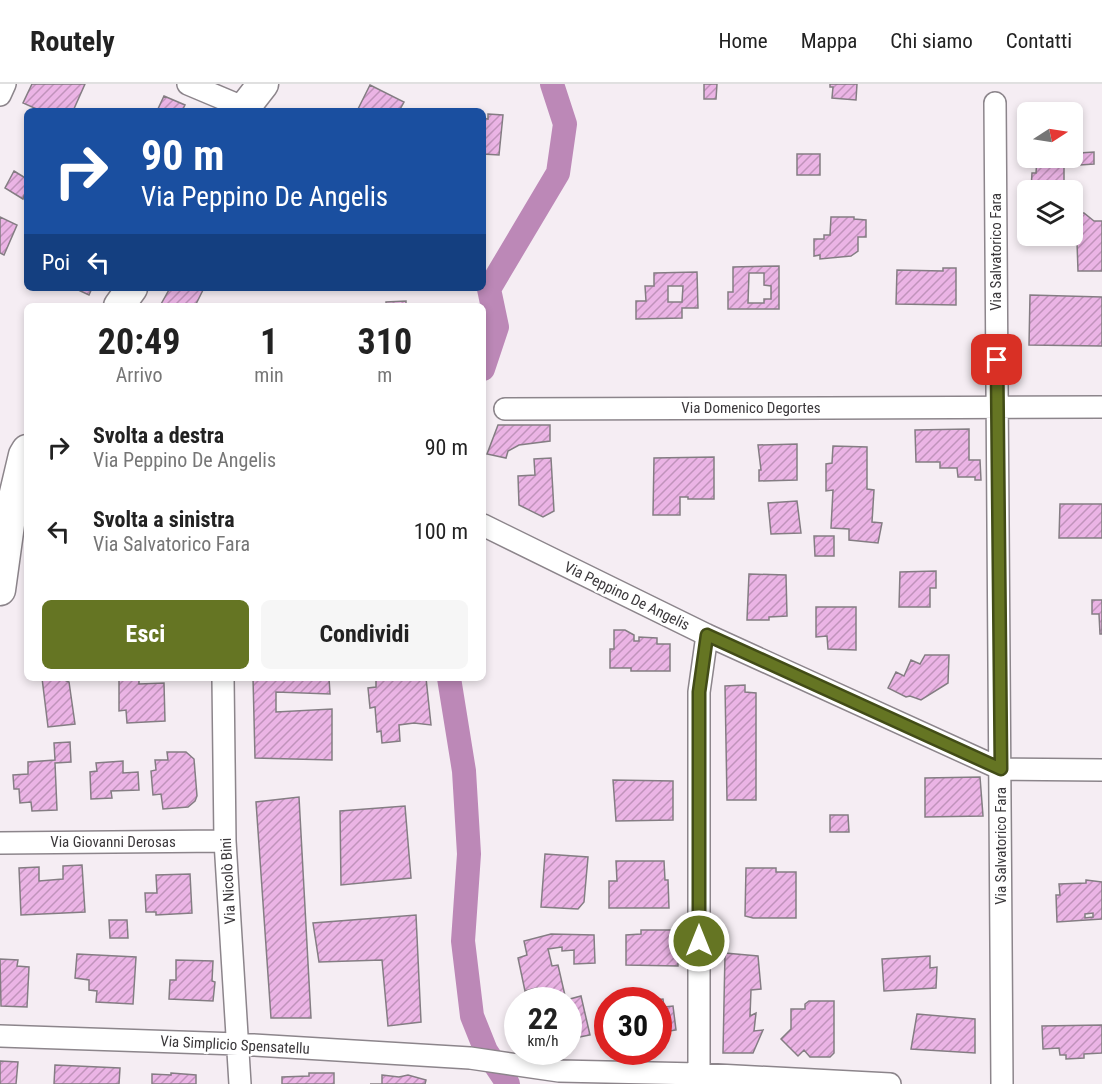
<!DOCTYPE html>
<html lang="it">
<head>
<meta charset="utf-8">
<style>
  body { margin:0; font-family:"Roboto Condensed",sans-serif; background:#f6f6f6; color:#222; height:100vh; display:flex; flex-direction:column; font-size:22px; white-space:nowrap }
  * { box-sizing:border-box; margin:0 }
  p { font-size:20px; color:#767676 }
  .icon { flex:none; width:33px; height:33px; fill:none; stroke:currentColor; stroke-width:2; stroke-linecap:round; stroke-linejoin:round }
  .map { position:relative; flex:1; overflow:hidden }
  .sheet { position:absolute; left:24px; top:219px; width:462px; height:378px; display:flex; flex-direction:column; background:#fff; border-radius:9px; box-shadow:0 3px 9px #0003 }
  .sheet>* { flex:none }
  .guide { position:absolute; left:24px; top:24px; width:462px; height:183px; border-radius:9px; box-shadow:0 3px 9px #0003; background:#1a4fa0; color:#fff; overflow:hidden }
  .needle { width:39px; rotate:78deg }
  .fabs { position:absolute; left:1017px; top:18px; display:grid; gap:12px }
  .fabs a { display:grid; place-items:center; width:66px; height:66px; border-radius:9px; background:#fff; box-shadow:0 3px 9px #0003; font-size:30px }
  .speed { position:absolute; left:504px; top:903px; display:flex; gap:12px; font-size:30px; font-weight:700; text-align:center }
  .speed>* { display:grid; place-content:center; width:78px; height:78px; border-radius:50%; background:#fff; box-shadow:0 3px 9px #0003; line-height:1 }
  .speed small { font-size:15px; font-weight:400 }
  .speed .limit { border:9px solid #d22; background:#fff; color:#111 }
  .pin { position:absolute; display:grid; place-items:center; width:51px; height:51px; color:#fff; margin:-26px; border-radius:12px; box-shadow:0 3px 9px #0006 }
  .me { position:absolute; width:66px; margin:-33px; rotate:0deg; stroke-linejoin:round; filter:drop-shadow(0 0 4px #0008) }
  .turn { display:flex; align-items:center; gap:21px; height:126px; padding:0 18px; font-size:27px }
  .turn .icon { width:78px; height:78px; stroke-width:2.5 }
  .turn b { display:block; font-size:42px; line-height:51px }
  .then { display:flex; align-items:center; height:57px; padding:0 18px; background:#0003; gap:12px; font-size:22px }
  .eta { display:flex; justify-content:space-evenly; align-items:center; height:102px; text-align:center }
  .eta b { font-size:36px; font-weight:700; line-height:42px }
  .primary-button { display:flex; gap:12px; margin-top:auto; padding:12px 18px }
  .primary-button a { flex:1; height:69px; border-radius:9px; background:#657523; color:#fff; font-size:24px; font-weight:700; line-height:69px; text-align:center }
  .primary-button a+a { background:#f6f6f6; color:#222 }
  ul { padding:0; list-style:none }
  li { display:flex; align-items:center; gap:18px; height:84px; padding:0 18px }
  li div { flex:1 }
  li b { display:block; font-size:22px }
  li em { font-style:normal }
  header { display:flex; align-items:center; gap:36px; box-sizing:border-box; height:84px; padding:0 30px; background:#fff; border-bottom:2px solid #e0e0e0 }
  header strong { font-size:28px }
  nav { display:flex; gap:33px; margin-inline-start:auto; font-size:21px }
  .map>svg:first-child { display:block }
</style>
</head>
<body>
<header>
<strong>Routely</strong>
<nav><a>Home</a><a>Mappa</a><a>Chi siamo</a><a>Contatti</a></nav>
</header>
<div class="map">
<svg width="1102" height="1000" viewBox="0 0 1102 1000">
  <defs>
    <pattern id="building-hatch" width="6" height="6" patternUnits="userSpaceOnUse" patternTransform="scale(1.5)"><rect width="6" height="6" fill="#ebb4e5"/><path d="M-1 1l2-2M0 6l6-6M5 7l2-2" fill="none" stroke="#c093bb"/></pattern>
  </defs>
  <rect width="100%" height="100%" fill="#f5edf3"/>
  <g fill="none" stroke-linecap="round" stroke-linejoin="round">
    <path stroke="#bc88b7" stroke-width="24" d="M483,285L497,243L489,205L558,89L565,40L552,0
      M449,594L464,687L469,770L463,857L472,932L486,967L508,1000"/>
  </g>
  <path fill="url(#building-hatch)" stroke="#847d83" stroke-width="1.5" fill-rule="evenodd" d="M32,0H85L73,27H41L23,19Z
    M704,0H717L716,15H704Z
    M830,0H857L856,16L832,14L833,3H830Z
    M370,1L404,18L399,27H357Z
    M164,12L185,21L182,27H157Z
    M488,30L503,31L499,71L483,70V34L488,35Z
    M1025,32H1028V49H1025Z
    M1094,68V80L1080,81L1079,69Z
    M797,70H820V91H797Z
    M1037,74H1064V99H1061V106H1031L1032,89H1036Z
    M14,87L27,95V103L23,115L5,104Z
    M1072,129H1084L1094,137H1102V187H1078L1077,158H1069V152H1072Z
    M0,133L17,141L4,171L0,169Z
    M831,133H854V135L866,136V153H858V167L851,172L820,175V171L814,172V155H824V151H830Z
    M779,182V225H728V208H733V183ZM749,189H764V201L771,202V215H764V219H748Z
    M943,184H956V221L896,220L897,186L943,187Z
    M697,188L698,224H682V234L636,235V217H646L645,202H654V189ZM668,202H683L682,218H668Z
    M74,204H92L89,211Z
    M170,204H204L195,222H160Z
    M1030,211L1102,213V262L1029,261Z
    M406,217V222H386V218Z
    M498,341H550V357L519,361L508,367L506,374L487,370Z
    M969,345V376H980L981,396H975V393H958L957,384H940V378H916L915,346Z
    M797,360V396L759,397V386H761L758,361Z
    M833,362L867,363V405L874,406L872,438L882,439L878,459L849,456V445L831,444L833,406L826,407V380L832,379Z
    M714,373V415H688V413H680V431H653L654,374Z
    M551,374L554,427L543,433L519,421L518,392L535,391L534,375Z
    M797,417L801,449L771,450L768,419Z
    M1060,420H1102V454H1059Z
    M814,452H834V472H815Z
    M936,487V504H930V523H899L900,488Z
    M749,490L786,491L787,532L769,533V536H747Z
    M1092,516H1102V550H1100L1099,530H1092Z
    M816,523H856V566L828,565L827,552L816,553Z
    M614,546H625L634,551V557H639V553L657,554V560H670V587H631V584H610V565H614Z
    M925,571H949L948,599L921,616L910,612L906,613L888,604L896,588L904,592L911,576L920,580Z
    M42,594H60L69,598L75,640L48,643Z
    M126,594H139V600L164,599L165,637L127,639L126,626L119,627V596Z
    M253,594H329L330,610L276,608V628L332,625V676L255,674Z
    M376,594H426L431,641L414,639L399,641L400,657L382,659L381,647L377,648L375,623L370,624L368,604L376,603Z
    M745,601V608L756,609V716H727L725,602Z
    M70,658L71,678L55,679L57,726L32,727L31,718L20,719L19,705H14L13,691L28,690V678L55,676L54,659Z
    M167,668H186L194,675L197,712L195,717L188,723L163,725L161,710L153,711L151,687L156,686L155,676H168Z
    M123,677V689L138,688L139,706L111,707L112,714L91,715L90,688L97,687L96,679Z
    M980,693L983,732L925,733V694Z
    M613,696L673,697V736L616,737Z
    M299,713L311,934H271L256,718Z
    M405,722L411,794L341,801L340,727Z
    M830,731H848L849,748H830Z
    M545,770L588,773L584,818L578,825L541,823Z
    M616,777H664L665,796H668L669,824H609V797H617Z
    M82,781L85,828L21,831L19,784L39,783V797L63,795V782Z
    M746,784H776V788H796V834H753L745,832Z
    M190,790L192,829L156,831V828H146L145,809H157L156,791Z
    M1086,796L1102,798V835L1057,838L1056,811H1060L1059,800L1086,799ZM1093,829V833L1085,834V830Z
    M416,831L421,938L388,942L382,876L319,878L313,839Z
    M109,836H127L128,854H110Z
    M641,846H678V882L626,881V851L641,850Z
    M551,850L594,851L595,879L574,880V866L562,867V863L548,865L552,882L558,881L566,916L581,912L590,951L574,954L573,948L568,949V916H540L537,904L525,907L518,874L527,871L524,857Z
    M725,869L758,872L761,905L751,906L750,932L756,929L754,947L763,946L753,969H723Z
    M77,870L136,873L133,920L96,918L97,907L89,906V896L75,894Z
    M930,872V884L937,883L936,904L884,907L882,875Z
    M0,875L18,876L17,882L29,883L27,923L1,922Z
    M176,876L213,877L212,897L215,898L213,917L169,915L170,896H176Z
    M663,915L664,923L673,922L676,946L658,949V916H653Z
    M809,917H834V969L830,973H810L804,966L798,972L781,955L791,945V925H805V920Z
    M917,930L975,935V969L911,965Z
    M1102,941V969L1084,970V974L1066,975V971H1060L1059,964L1043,965L1042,942Z
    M0,977L18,978L16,1000H0Z
    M55,981L120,984L119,1000H54Z
    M171,989L196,991V1000H152V990L171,991Z
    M309,989H334V1000H282V993L309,992Z
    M382,991L399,993L408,991L426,996L425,1000H370H382Z"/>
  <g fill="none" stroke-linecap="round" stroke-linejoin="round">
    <defs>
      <path id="street" d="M188,0L245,24
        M0,11L5,0
        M995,19L1002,1000
        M505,325L1102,323
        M483,441L707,551L1001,685L1102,686
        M223,594L225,757L240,1000
        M0,759L225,757
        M0,952L238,960L470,974L559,987L699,990L890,1000
        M699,1000V608L707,551"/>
      <path id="secondary" d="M242,27L263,0
        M119,222L132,204
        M0,506L11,426L24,371L27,366"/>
    </defs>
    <use href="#street" stroke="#8c858b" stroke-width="24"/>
    <use href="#secondary" stroke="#8c858b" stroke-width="33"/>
    <use href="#street" stroke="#fff" stroke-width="21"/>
    <use href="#secondary" stroke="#fff" stroke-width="30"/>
  </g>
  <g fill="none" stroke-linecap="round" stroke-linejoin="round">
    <defs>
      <path id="route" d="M699,857V608L707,551L1001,685L997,276"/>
    </defs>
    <use href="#route" stroke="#424c17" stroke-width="15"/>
    <use href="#route" stroke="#657523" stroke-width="10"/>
  </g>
  <g text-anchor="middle" stroke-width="5" stroke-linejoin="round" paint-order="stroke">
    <g font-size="15" fill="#3b383b" stroke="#fff">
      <text transform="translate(996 168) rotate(-90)" y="5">Via Salvatorico Fara</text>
      <text x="751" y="329">Via Domenico Degortes</text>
      <text transform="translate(627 512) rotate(26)" y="5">Via Peppino De Angelis</text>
      <text x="113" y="763">Via Giovanni Derosas</text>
      <text transform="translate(1001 762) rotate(-90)" y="5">Via Salvatorico Fara</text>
      <text transform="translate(228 797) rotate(-93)" y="5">Via Nicolò Bini</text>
      <text transform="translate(235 961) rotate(3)" y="5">Via Simplicio Spensatellu</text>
    </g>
  </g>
</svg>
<div class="fabs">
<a><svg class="needle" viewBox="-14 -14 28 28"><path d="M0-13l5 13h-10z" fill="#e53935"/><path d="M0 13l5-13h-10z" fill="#767676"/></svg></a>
<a><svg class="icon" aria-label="layers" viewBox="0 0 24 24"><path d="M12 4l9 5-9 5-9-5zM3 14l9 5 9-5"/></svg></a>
</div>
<div class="speed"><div>22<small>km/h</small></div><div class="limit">30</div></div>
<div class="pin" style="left:997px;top:276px;background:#d93025"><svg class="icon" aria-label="arrive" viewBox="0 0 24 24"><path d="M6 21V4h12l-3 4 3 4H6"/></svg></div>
<svg class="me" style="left:699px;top:857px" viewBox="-20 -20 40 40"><circle r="17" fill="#657523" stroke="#fff" stroke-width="3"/><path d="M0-11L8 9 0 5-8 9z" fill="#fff"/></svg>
<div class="guide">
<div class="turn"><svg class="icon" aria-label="right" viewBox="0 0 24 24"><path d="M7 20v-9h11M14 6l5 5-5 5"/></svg><div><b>90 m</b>Via Peppino De Angelis</div></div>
<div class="then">Poi<svg class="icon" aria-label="left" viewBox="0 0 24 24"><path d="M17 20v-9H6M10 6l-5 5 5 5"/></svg></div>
</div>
<section class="sheet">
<div class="eta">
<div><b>20:49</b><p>Arrivo</p></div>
<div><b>1</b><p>min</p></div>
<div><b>310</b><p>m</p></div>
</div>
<ul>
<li><svg class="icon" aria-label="right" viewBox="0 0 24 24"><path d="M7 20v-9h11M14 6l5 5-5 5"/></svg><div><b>Svolta a destra</b><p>Via Peppino De Angelis</p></div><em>90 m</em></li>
<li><svg class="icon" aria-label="left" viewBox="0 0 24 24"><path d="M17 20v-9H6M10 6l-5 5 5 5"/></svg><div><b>Svolta a sinistra</b><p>Via Salvatorico Fara</p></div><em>100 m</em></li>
</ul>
<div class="primary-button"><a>Esci</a><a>Condividi</a></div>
</section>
</div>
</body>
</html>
